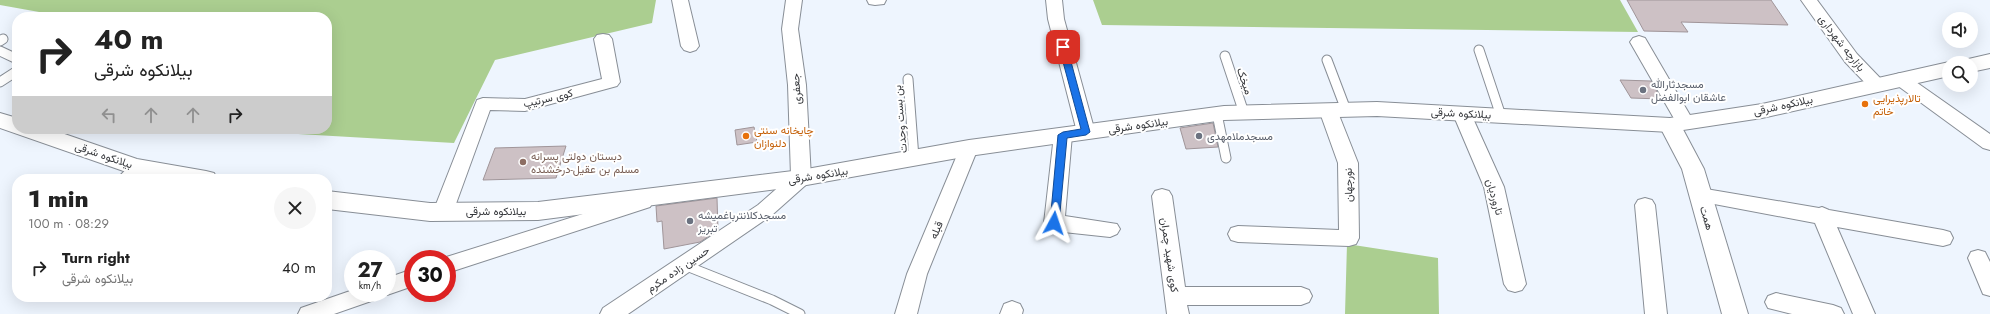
<!DOCTYPE html>
<html lang="en">
<head>
<meta charset="utf-8">
<style>
  body { margin:0; font-family:Jost,Vazirmatn,sans-serif; background:#f6f6f6; color:#222; height:100vh; display:flex; flex-direction:column; font-size:15px; white-space:nowrap }
  * { box-sizing:border-box; margin:0 }
  p { font-size:13px; color:#767676 }
  .icon { flex:none; width:22px; height:22px; fill:none; stroke:currentColor; stroke-width:2; stroke-linecap:round; stroke-linejoin:round }
  .map { position:relative; flex:1; overflow:hidden }
  .drawer { position:absolute; left:12px; top:174px; width:320px; height:128px; display:flex; flex-direction:column; background:#fff; border-radius:16px; box-shadow:0 4px 16px #0002 }
  .drawer>* { flex:none }
  .banner { position:absolute; left:12px; top:12px; width:320px; height:122px; border-radius:16px; box-shadow:0 4px 16px #0002; background:#fff; color:#222; overflow:hidden }
  .buttons { position:absolute; left:1942px; top:12px; display:grid; gap:8px }
  .buttons a { display:grid; place-items:center; width:36px; height:36px; border-radius:50%; background:#fff; box-shadow:0 4px 16px #0002; font-size:20px }
  .speed { position:absolute; left:344px; top:250px; display:flex; gap:8px; font-size:20px; font-weight:700; text-align:center }
  .speed>* { display:grid; place-content:center; width:52px; height:52px; border-radius:50%; background:#fff; box-shadow:0 4px 16px #0002; line-height:1 }
  .speed small { font-size:10px; font-weight:400 }
  .speed .limit { border:6px solid #d22; background:#fff; color:#111 }
  .pin { position:absolute; display:grid; place-items:center; width:34px; height:34px; color:#fff; margin:-17px; border-radius:8px; box-shadow:0 2px 6px #0006 }
  .me { position:absolute; width:44px; margin:-22px; rotate:5deg; stroke-linejoin:round; filter:drop-shadow(0 0 3px #0008) }
  .turn { display:flex; align-items:center; gap:14px; height:84px; padding:0 16px; font-size:18px }
  .turn .icon { width:52px; height:52px; stroke-width:2.5 }
  .turn b { display:block; font-size:28px; line-height:34px }
  .lanes { display:flex; align-items:center; height:38px; padding:0 16px; background:#0003; justify-content:center; gap:20px; direction:ltr }
  .lanes .off { opacity:.35 }
  .round { display:grid; place-items:center; flex:none; width:42px; height:42px; border-radius:21px; background:#f6f6f6 }
  .headline { display:flex; align-items:center; justify-content:space-between; height:68px; padding:0 16px }
  h1 { font-size:24px; font-weight:800; line-height:30px }
  ul { padding:0; list-style:none }
  li { display:flex; align-items:center; gap:12px; height:52px; padding:0 16px }
  li div { flex:1 }
  li b { display:block; font-size:15px }
  li em { font-style:normal }
  .map>svg:first-child { display:block }
</style>
</head>
<body>
<div class="map">
<svg width="1990" height="314" viewBox="0 0 1990 314">
  <rect width="100%" height="100%" fill="#eef5fe"/>
  <path fill="#abce90" d="M0,0H656L652,23L495,60L454,143L298,134L302,129H327V98L330,94L327,93V17H67L0,5Z
    M1093,0H1620L1638,32L1102,25Z
    M1347,244L1438,258L1439,314H1345Z"/>
  <path fill="#cdc1c5" stroke="#a09599" d="M1627,0H1771L1788,25L1681,22L1688,32L1644,31Z
    M1620,80L1651,81L1661,99L1631,98Z
    M1213,123L1218,147L1186,149L1180,128Z
    M754,127L757,142L737,145L735,130Z
    M566,146L556,178L483,180L495,148Z
    M717,198L718,230L700,242L664,249L662,221L657,222L656,206Z"/>
  <g fill="none" stroke-linecap="round" stroke-linejoin="round">
    <defs>
      <path id="service" d="M0,41L3,39
        M1479,50L1501,116
        M0,51L17,59
        M1225,56L1244,113
        M1327,60L1346,110
        M908,79L914,158
        M0,82L17,71
        M1217,114L1226,158
        M123,179L135,167
        M684,265L772,300L800,314"/>
      <path id="minor" d="M672,0H688L699,46L696,50L690,52L684,50L681,46Z
        M786,0H802L798,29L806,85L811,178L808,183L772,215L628,314H600L603,308L758,205L791,176L788,85L782,29Z
        M867,0H886L884,4L875,5L869,4Z
        M1046,0H1062L1064,19L1095,132L1093,137L1086,139L1079,137L1077,132L1048,19Z
        M1801,0H1817L1857,54L1882,80L1885,84L1882,88L1876,90L1870,88L1845,62Z
        M603,34L609,35L612,39L620,82L617,86L525,111L490,110L453,212L450,217L443,220L436,217L433,212L477,100L483,98L525,99L602,79L594,39L597,35Z
        M1639,36L1645,38L1694,122L1692,127L1685,128L1678,127L1676,122L1630,42L1633,38Z
        M1900,73L1906,75L1990,134V150L1983,148L1894,83L1891,79L1894,75Z
        M1328,104L1334,106L1337,110L1358,163L1359,238L1356,244L1349,246L1238,242L1231,240L1228,234L1231,228L1238,226L1339,230L1338,163L1319,110L1322,106Z
        M1462,108L1468,110L1471,114L1504,187L1526,284L1522,290L1515,292L1508,290L1504,284L1484,187L1453,114L1456,110Z
        M1063,128L1070,130L1072,135L1065,216L1117,224L1120,229L1117,234L1110,237L1054,231L1047,228L1044,223L1054,135L1056,130Z
        M969,141L976,143L978,148L927,274L917,314H895L907,274L960,148L962,143Z
        M1700,188L1819,208L1822,207L1829,210L1943,230L1950,232L1953,238L1950,244L1943,246L1837,227L1875,314H1853L1815,223L1693,200L1690,195L1693,190Z
        M1162,189L1169,191L1172,196L1185,287H1301L1309,290L1312,296L1309,302L1301,305H1187L1189,314H1167L1152,196L1155,191Z
        M643,195L650,197L653,202L650,207L447,273V259H440Z
        M1645,198L1652,200L1655,205L1667,314H1645L1635,205L1638,200Z
        M1978,250L1985,252L1990,262V296L1983,294L1968,258L1971,252Z
        M413,269V286L387,295L380,293L377,299L334,314H298L301,308L353,290V293H387V278Z
        M1776,293L1833,305L1841,308L1844,314H1792L1768,308L1765,302L1768,296Z
        M1012,301L1020,304L1023,310L1022,314H1000L1004,304Z"/>
      <path id="tertiary" d="M1670,118L1678,120L1704,169L1748,314H1722L1682,169L1659,125L1662,120Z"/>
      <path id="secondary" d="M1990,54V68L1971,72V63H1962L1964,60Z
        M1949,62L1952,63H1949V76L1762,118L1670,132L1377,116L1224,120L969,156L801,186L538,220L430,221L327,209V191L430,203L538,202L801,170L969,140L1224,106L1377,102L1670,118L1762,104Z
        M0,113L17,118V129H50L137,159L206,171L214,173L217,179H158L135,175L0,128Z"/>
    </defs>
    <use href="#service" stroke="#888e96" stroke-width="11"/>
    <use href="#minor" stroke="#888e96" stroke-width="2"/>
    <use href="#tertiary" stroke="#888e96" stroke-width="2"/>
    <use href="#secondary" stroke="#888e96" stroke-width="2"/>
    <use href="#service" stroke="#fff" stroke-width="9"/>
    <use href="#minor" fill="#fff" fill-rule="evenodd"/>
    <use href="#tertiary" fill="#fff" fill-rule="evenodd"/>
    <use href="#secondary" fill="#fff" fill-rule="evenodd"/>
  </g>
  <path fill="#1a73e8" stroke="#114b97" d="M1063,44L1067,47L1090,132L1086,135L1067,138L1059,223L1054,227L1050,223L1058,135L1063,132L1081,129L1059,47Z"/>
  <g fill="#6b7280" stroke="#fff" stroke-width="1.5">
    <circle cx="1643" cy="90" r="4"/>
    <circle cx="1199" cy="136" r="4"/>
    <circle cx="690" cy="221" r="4"/>
  </g>
  <g fill="#e8710a" stroke="#fff" stroke-width="1.5">
    <circle cx="1865" cy="104" r="4"/>
    <circle cx="746" cy="136" r="4"/>
  </g>
  <circle fill="#8d6e63" stroke="#fff" stroke-width="1.5" cx="523" cy="162" r="4"/>
  <g text-anchor="middle" stroke-width="4" stroke-linejoin="round" paint-order="stroke">
    <g font-size="11" fill="#35373b" stroke="#fff">
      <text transform="translate(1842 43) rotate(52)" y="4">بازارچه شهرداری</text>
      <text transform="translate(1245 81) rotate(71)" y="4">میخک</text>
      <text transform="translate(796 89) rotate(-94)" y="4">جعفری</text>
      <text transform="translate(548 98) rotate(-13)" y="4">کوی سرتیپ</text>
      <text transform="translate(1783 105) rotate(-12)" y="4">بیلانکوه شرقی</text>
      <text transform="translate(1461 113) rotate(3)" y="4">بیلانکوه شرقی</text>
      <text transform="translate(900 119) rotate(-95)" y="4">بن بست وحدت</text>
      <text transform="translate(1138 125) rotate(-8)" y="4">بیلانکوه شرقی</text>
      <text transform="translate(104 155) rotate(19)" y="4">بیلانکوه شرقی</text>
      <text transform="translate(818 175) rotate(-9)" y="4">بیلانکوه شرقی</text>
      <text transform="translate(1348 185) rotate(-91)" y="4">نورجهان</text>
      <text transform="translate(1495 197) rotate(74)" y="4">تاروردیان</text>
      <text x="496" y="215">بیلانکوه شرقی</text>
      <text transform="translate(1707 218) rotate(74)" y="4">همت</text>
      <text transform="translate(936 230) rotate(-68)" y="4">قبله</text>
      <text transform="translate(1170 255) rotate(82)" y="4">کوی شهید چمران</text>
      <text transform="translate(678 269) rotate(-34)" y="4">حسین زاده مکرم</text>
    </g>
    <g font-size="11" fill="#5b616d" stroke="#fff" text-anchor="start">
      <text x="1651" y="88">مسجدثارالله<tspan x="1651" dy="13">عاشقان ابوالفضل</tspan></text>
      <text x="1207" y="140">مسجدملامهدی</text>
      <text x="698" y="219">مسجدکلانترباغمیشه<tspan x="698" dy="13">تبریز</tspan></text>
    </g>
    <g font-size="11" fill="#c56008" stroke="#fff" text-anchor="start">
      <text x="1873" y="102">تالارپذیرایی<tspan x="1873" dy="13">خاتم</tspan></text>
      <text x="754" y="134">چایخانه سنتی<tspan x="754" dy="13">دلنوازان</tspan></text>
    </g>
    <g font-size="11" fill="#785e54" stroke="#fff" text-anchor="start">
      <text x="531" y="160">دبستان دولتی پسرانه<tspan x="531" dy="13">مسلم بن عقیل-درخشنده</tspan></text>
    </g>
  </g>
</svg>
<div class="buttons">
<a><svg class="icon" aria-label="sound" viewBox="0 0 24 24"><path d="M4 9h4l5-4v14l-5-4H4zM17 9q2 3 0 6"/></svg></a>
<a><svg class="icon" aria-label="search" viewBox="0 0 24 24"><circle cx="10" cy="10" r="6"/><path d="M15 15l6 6"/></svg></a>
</div>
<div class="speed"><div>27<small>km/h</small></div><div class="limit">30</div></div>
<div class="pin" style="left:1063px;top:47px;background:#d93025"><svg class="icon" aria-label="arrive" viewBox="0 0 24 24"><path d="M6 21V4h12l-3 4 3 4H6"/></svg></div>
<svg class="me" style="left:1054px;top:223px" viewBox="-20 -20 40 40"><path d="M0-17L14 15 0 8-14 15z" fill="#1a73e8" stroke="#fff" stroke-width="4"/></svg>
<div class="banner">
<div class="turn"><svg class="icon" aria-label="right" viewBox="0 0 24 24"><path d="M7 20v-9h11M14 6l5 5-5 5"/></svg><div><b>40 m</b>بیلانکوه شرقی</div></div>
<div class="lanes"><svg class="icon off" aria-label="left" viewBox="0 0 24 24"><path d="M17 20v-9H6M10 6l-5 5 5 5"/></svg><svg class="icon off" aria-label="ahead" viewBox="0 0 24 24"><path d="M12 20V5M6 11l6-6 6 6"/></svg><svg class="icon off" aria-label="ahead" viewBox="0 0 24 24"><path d="M12 20V5M6 11l6-6 6 6"/></svg><svg class="icon" aria-label="right" viewBox="0 0 24 24"><path d="M7 20v-9h11M14 6l5 5-5 5"/></svg></div>
</div>
<section class="drawer">
<div class="headline"><div><h1>1 min</h1><p>100 m · 08:29</p></div><a class="round"><svg class="icon" aria-label="close" viewBox="0 0 24 24"><path d="M6 6l12 12M18 6L6 18"/></svg></a></div>
<ul>
<li><svg class="icon" aria-label="right" viewBox="0 0 24 24"><path d="M7 20v-9h11M14 6l5 5-5 5"/></svg><div><b>Turn right</b><p>بیلانکوه شرقی</p></div><em>40 m</em></li>
</ul>
</section>
</div>
</body>
</html>
